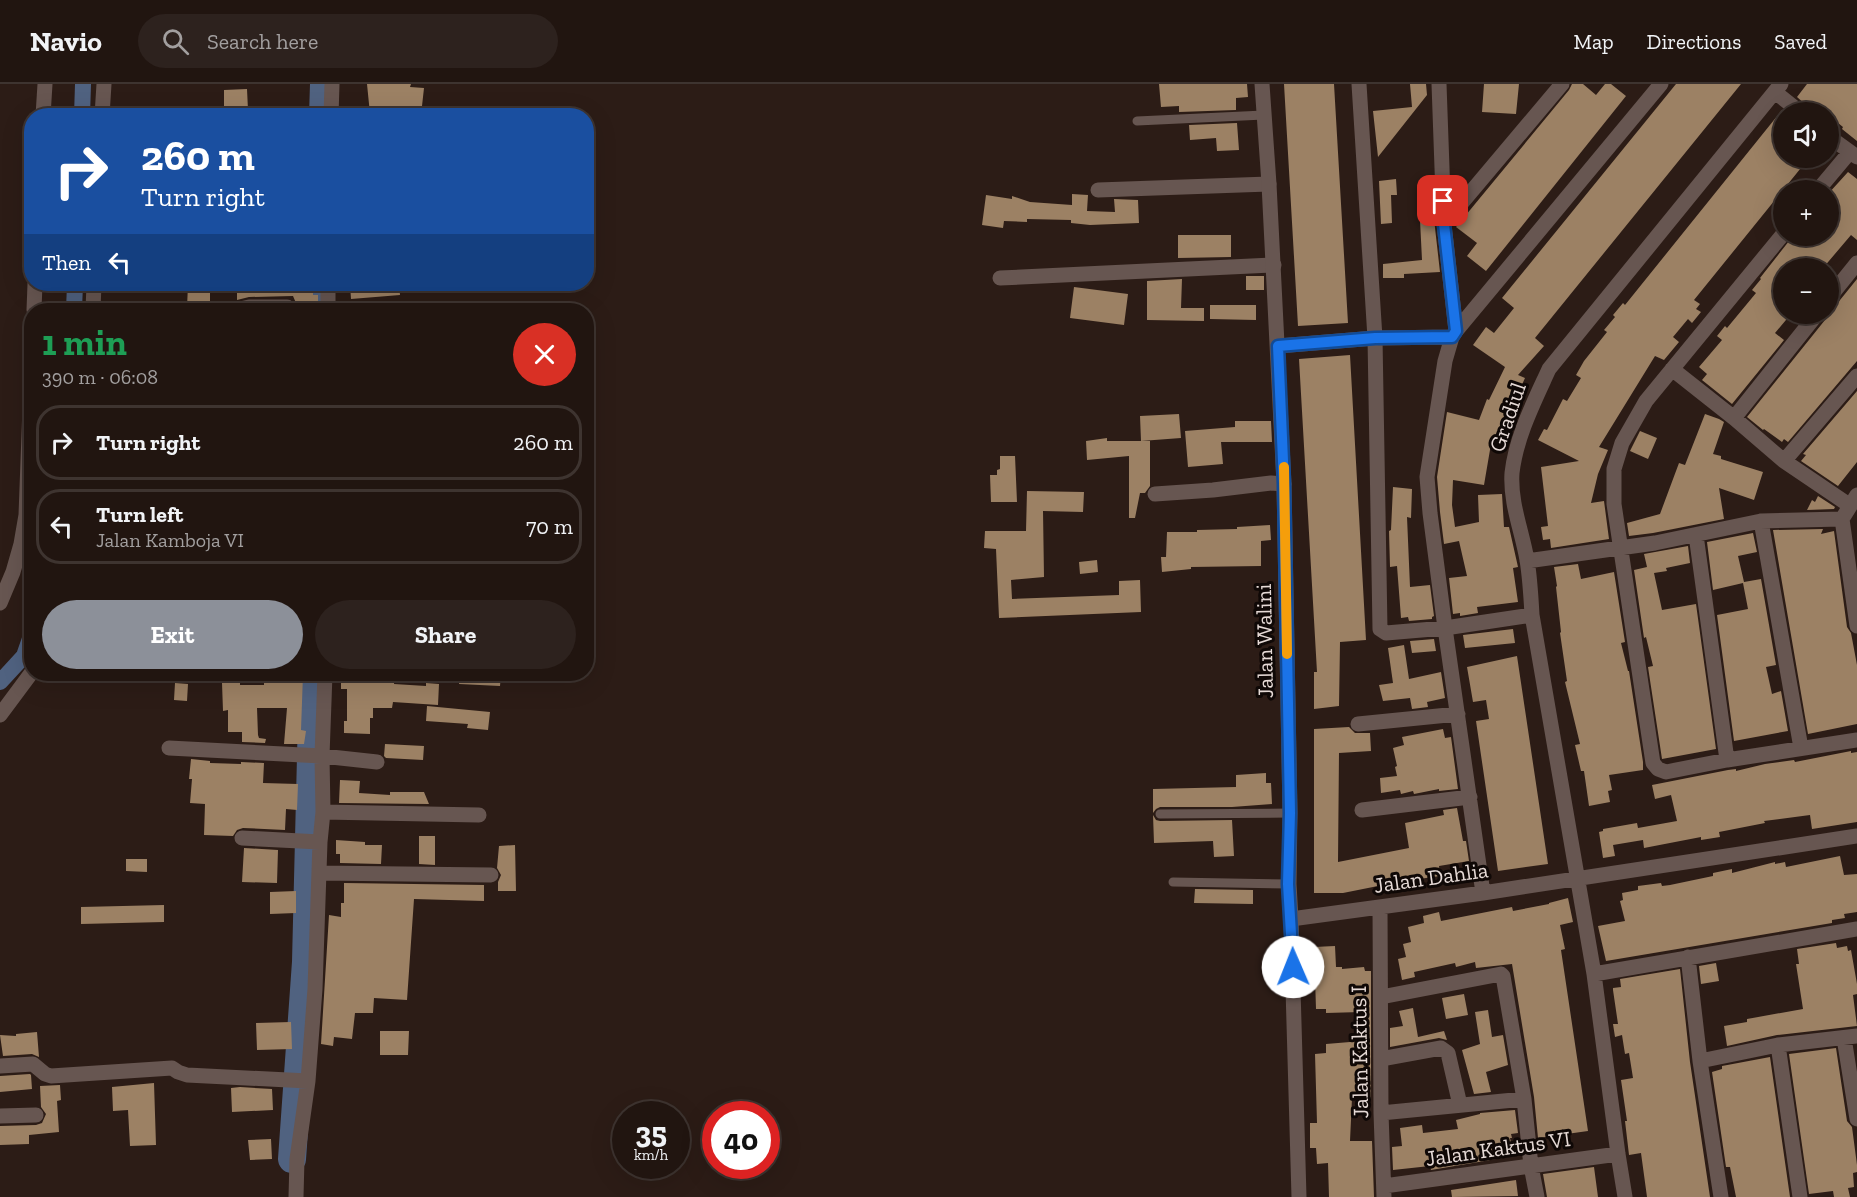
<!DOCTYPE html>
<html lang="en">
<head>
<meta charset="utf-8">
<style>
  body { margin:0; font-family:"Zilla Slab",serif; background:#2d221e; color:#f1f3f6; height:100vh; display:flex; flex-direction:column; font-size:22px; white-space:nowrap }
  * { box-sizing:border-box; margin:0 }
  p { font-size:20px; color:#a29f9f }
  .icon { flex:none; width:33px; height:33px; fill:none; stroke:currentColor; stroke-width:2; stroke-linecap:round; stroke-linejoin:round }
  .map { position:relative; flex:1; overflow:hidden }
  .details { position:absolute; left:24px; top:219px; width:570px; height:378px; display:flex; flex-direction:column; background:#211510; border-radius:24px; box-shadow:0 6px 24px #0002,0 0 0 2px #3e3430 }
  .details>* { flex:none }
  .banner { position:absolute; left:24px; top:24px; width:570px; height:183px; border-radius:24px; box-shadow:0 6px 24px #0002,0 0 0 2px #3e3430; background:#1a4fa0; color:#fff; overflow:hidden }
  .controls { position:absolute; left:1773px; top:18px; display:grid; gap:12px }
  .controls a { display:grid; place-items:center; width:66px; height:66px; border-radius:50%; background:#211510; box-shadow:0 6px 24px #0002,0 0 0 2px #3e3430; font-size:30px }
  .speed { position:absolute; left:612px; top:1017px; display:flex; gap:12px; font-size:30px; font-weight:700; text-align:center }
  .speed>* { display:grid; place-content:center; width:78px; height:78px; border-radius:50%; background:#211510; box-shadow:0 6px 24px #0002,0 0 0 2px #3e3430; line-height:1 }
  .speed small { font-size:15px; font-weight:400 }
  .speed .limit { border:9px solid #d22; background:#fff; color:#111 }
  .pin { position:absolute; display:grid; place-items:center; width:51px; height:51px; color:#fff; margin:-26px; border-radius:12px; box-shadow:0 3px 9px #0006 }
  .me { position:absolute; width:66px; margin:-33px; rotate:359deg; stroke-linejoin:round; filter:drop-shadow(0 0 4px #0008) }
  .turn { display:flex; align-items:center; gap:21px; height:126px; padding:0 18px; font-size:27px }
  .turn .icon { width:78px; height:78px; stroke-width:2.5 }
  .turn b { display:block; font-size:42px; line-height:51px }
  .then { display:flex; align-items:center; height:57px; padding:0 18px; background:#0003; gap:12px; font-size:22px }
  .round { display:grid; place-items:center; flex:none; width:63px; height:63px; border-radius:32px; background:#2d221e }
  .overview { display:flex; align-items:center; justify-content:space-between; height:102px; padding:0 18px }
  h1 { font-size:36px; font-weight:700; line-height:45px; color:#1e9e55 }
  .cta { display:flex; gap:12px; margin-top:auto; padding:12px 18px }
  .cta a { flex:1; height:69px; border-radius:36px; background:#8c9099; color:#fff; font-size:24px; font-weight:700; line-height:69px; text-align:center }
  .cta a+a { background:#2d221e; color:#f1f3f6 }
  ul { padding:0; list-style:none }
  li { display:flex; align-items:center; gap:18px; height:75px; margin:0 12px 9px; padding:0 6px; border:3px solid #3e3430; border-radius:24px }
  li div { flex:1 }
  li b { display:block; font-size:22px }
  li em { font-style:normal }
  header { display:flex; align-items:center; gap:36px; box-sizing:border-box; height:84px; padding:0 30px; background:#211510; border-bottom:2px solid #3e3430 }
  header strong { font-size:28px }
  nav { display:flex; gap:33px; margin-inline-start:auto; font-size:21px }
  .search { width:420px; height:54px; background:#2d221e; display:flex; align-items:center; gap:15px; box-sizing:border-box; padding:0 21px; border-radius:33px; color:#a29f9f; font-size:22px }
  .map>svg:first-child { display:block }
</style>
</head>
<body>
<header>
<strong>Navio</strong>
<div class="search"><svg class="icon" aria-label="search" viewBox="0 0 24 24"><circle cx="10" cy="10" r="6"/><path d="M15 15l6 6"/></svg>Search here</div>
<nav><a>Map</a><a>Directions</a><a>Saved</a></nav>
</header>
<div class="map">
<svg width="1857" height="1113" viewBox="0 0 1857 1113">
  <rect width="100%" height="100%" fill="#2c1c16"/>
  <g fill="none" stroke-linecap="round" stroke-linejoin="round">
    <path stroke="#506280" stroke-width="16" d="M82,32L83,0
      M74,226L75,200
      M0,598L24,572L32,549"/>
    <path stroke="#506280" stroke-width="28" d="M323,32L324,0
      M320,226L321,200
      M292,1075L306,878L313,590"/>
  </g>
  <path fill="#9c8164" d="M367,0H411L410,3L424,4L421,31L370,30Z
    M1159,0H1247L1248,13L1236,14V26L1179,28V22L1161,23Z
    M1284,0H1334L1348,239L1298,242Z
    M1410,0H1426L1427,11L1378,73L1373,27L1412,23Z
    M1484,0H1519L1516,30L1482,28Z
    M1572,0H1583L1596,11L1605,0H1611L1626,12L1486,187L1467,172L1477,159L1456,143L1569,6Z
    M1676,0H1741L1535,254L1544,262L1518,291L1525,294L1511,325L1517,328L1511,341L1506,339L1500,362L1491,360L1484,401L1453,396L1452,421L1455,443L1479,438L1478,411L1502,410L1504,443H1509L1518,483L1513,484L1518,518L1477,523L1478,529L1460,532V529L1453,530L1449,494L1467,492L1459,457L1444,460L1440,428L1437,393L1447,328L1479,336L1487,315L1489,316L1505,283L1473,261L1486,243L1494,249L1514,224L1502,214Z
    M1807,0H1857V57L1842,45L1843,43L1828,31V28H1810L1806,21L1797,13Z
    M247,5L248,26L224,27V6Z
    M1782,26L1785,28H1784V74H1809L1694,216L1700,220L1696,225L1701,228L1692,239L1688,235L1673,253L1679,258L1664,276L1655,272L1599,363L1608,366L1598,390L1591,419L1604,417L1609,455L1551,464L1550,455L1543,456L1541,443L1548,442L1541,383L1579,377L1538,356L1544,345L1547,346L1563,315L1567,317L1581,294L1576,291L1584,277L1607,248L1604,246L1615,233L1613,231L1623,219L1625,221Z
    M1237,39L1239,66L1217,67L1216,54L1190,56L1189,41Z
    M1848,88L1857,95V156L1851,151L1823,184H1784V230H1791L1775,249L1784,256L1732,320L1702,296L1707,290L1699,283L1722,256L1717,252L1725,242L1727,244L1756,209L1752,206L1761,195L1760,194L1793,152H1828V110Z
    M1396,95L1397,111H1391L1392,139L1381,140L1379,97Z
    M1072,110L1088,111L1087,127L1115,128L1114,115L1138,116L1139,139L1090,141L1071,139V136L1027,135V138L1004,137L1003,144L982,141L986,111L1012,115V112L1030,118L1072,121Z
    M1434,135L1440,188L1404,190V194H1383V180L1422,176L1420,136Z
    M1178,151H1231V173L1178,174Z
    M1246,192H1264V206H1246Z
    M1182,195L1181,224H1204V237L1147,236V197Z
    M1857,195V277L1788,358L1784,355L1782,358L1764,345L1763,346L1747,333L1825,236L1827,230H1828V224L1836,221Z
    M188,200H210V225L187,224Z
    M237,200H313V211H318V226H299L293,212L249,213L237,216Z
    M350,200H399L400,211L351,215Z
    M1074,203L1128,210L1124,241L1070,234Z
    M1210,221H1256V236L1210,235Z
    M1350,271L1366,556L1340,558L1339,622L1314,625V588H1317L1299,275Z
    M1857,307V378L1838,402L1801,377L1806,371L1803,370Z
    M1179,330L1181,354L1141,357L1140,332Z
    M1705,330L1719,335L1724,338L1713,370L1721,372V375L1763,388L1754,416L1719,404L1724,435L1653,449L1629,452L1627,439L1660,430L1679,379L1685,381Z
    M1235,337H1271L1272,358H1221L1223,380L1188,383L1185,347L1235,343Z
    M1640,347L1657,354L1648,375L1630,367Z
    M1107,354V357H1150V402L1145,409H1140L1135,434H1129V372L1087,376L1086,357Z
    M1000,372H1015L1017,418H991L990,391H997V386L1000,385Z
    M1393,403L1412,405L1411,434L1407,433L1410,503L1430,501L1434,532L1432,533V535L1409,537L1408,533L1401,534L1397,482L1390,483L1389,447L1391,446Z
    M1027,407L1084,408L1083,428L1043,427L1044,493L1011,496L1012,515L1119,511V497L1140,496L1141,528L999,534L996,465L984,464L985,447H1026Z
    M1818,412L1835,423L1834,425L1807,426L1812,416L1815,418Z
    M1270,441L1271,456L1261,457V482L1191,483V485L1162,488L1161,473H1166L1167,448H1197V446L1237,445V443Z
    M1823,445L1821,450L1834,447L1847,543L1851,549L1857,581V640L1808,650L1773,446Z
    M1753,449L1757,468L1738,472L1744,498L1761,495L1776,581L1766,583L1772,610L1781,607L1788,647L1734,657L1717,531L1748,525L1743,499L1713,506L1707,458Z
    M1688,462L1690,479L1666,484L1667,487L1654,489L1662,526L1696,520L1716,665L1662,675L1648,583L1653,582L1646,553L1644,554L1634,486L1647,483L1644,470Z
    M1097,476L1098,488L1080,490L1079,478Z
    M1578,480L1581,495L1614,488L1625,558L1621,559L1628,587H1629L1643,678V686L1609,691L1612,706L1608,707L1610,718L1589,722L1584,687H1581L1575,661L1580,660L1565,598L1567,597L1560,549L1561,548L1556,503L1557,502L1554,483Z
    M1513,545L1515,559L1465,564L1463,551Z
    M1434,555L1436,567L1412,569L1410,557Z
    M1404,561L1409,595L1441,588L1445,614L1427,618L1428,623L1412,625L1410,614L1383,617L1379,601L1393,599L1388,564Z
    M1517,572L1548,780L1498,787L1476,637L1489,635L1486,616L1473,618L1467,583Z
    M225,590H240V601H264V590H303L301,646L306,647L304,660H284L287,624H257L258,651L259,654L266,655L265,659L242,658V648H228V626L223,627L222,599L223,595H225Z
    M341,590H395L394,600L426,602V599L439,600L438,621L393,618L392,624H373V634H370V650L344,649V637H347V605H341Z
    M460,590H501L500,602L459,600Z
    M175,599L188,600L187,617L174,616Z
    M427,622L490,628L488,646L467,644L468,640L426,637Z
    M1349,643L1355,649H1370L1371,667L1339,669L1338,778L1409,764L1405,739L1444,731L1443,726L1457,724L1463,757H1466L1469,777L1439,782L1440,792L1398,798L1343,809H1314V645Z
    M1443,645L1445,654L1451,653L1458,705L1439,707V705L1414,710L1413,707L1401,710L1400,706L1381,709L1380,694L1397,692L1395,683L1397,682L1393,664L1404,661L1402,653Z
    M385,660L424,662L423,676L386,674L384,672Z
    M1851,667V669L1857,668V738L1812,745L1810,731L1764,737L1765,739L1719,748L1720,753L1701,756V753L1644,764L1643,756L1613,761L1615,772L1603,774L1599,748L1603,747V745L1637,739L1638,744L1677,737L1671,711L1655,715L1652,701L1728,686L1736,685V687L1765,680L1794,676L1795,678Z
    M191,675L210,677V679L241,680V678L264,679L263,699L298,700L297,726L286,725L285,746L243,744L237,746L233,752L204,751L205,720L190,719L192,695H189Z
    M1266,689V699H1271L1272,720L1232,723H1160L1156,725L1153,729V705L1236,703V691Z
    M340,696L360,697L359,709L390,711V708H424L429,720L339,719Z
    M1153,731L1156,736L1160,737L1232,736L1234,772L1214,773L1213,757L1154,759Z
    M419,752H435V781L419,780Z
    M336,756L365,758V761H382L381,780L340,779V770H336Z
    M515,761L516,807H498V798L501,791L497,784L499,762Z
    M244,764L278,766L277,799L242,798Z
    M1840,772L1844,791L1857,790V828L1844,830L1845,834L1832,836V839L1606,877L1598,842L1625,837L1620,817L1623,816L1622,809L1638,806V802L1661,799L1662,802L1670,801L1713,792V789L1732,785V789L1775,778V780L1785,778L1786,783Z
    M126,775H147V788L126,787Z
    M344,799L484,801V817L414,815L407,916L374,914L373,929H355L352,955L334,953L333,962L321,960L329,831L341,833V819H344Z
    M1195,805L1253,806V820L1194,819Z
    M296,807V829L270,830V808Z
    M1568,814L1573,838L1560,841L1565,865L1561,866L1588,1047L1538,1054L1534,1013L1512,880L1476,884L1475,878L1456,883L1455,879L1414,888L1415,893L1402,896L1398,875L1406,873L1403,860L1411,858L1408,843L1424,839L1423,832L1439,828L1441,837L1512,823L1513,827L1549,820V819Z
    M164,821V838L81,840V823Z
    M1836,859L1837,864L1847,862L1848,867L1851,866L1857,900V910L1853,911L1857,942L1777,951L1727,962L1724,942L1747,938V935L1803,925L1796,880H1799L1797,865Z
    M1335,862L1336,883H1342V885L1364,883L1365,887H1371V1015L1352,1014L1350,1057H1372L1374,1113H1329L1328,1079L1317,1080L1316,1064H1310V1039H1317L1315,970L1326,969V960L1362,957L1361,928L1326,929V925H1316L1314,863Z
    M1716,879L1719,897L1701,900L1699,882Z
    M1680,885L1690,978L1710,1113H1647L1641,1069L1629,1071L1625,1037H1627L1621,996L1633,994L1629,969L1625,970L1622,951L1615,953L1613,940H1618L1613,906V904L1621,903L1620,895Z
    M1464,910L1468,931L1446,935L1442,914Z
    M1413,924L1418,953L1444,947L1447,956L1439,954L1390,963V944L1403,942L1399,927Z
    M1488,926L1492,953L1503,951L1508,981L1486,988L1491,1008L1474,1010L1462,966L1480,960L1475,928Z
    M291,938L292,965L257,966L256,939Z
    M380,947H409L408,971H380Z
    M37,948L39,973L32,970L3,972L0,951L16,952V950Z
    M1836,964L1847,1037L1852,1043L1857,1081V1088L1853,1089L1854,1103L1848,1104L1850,1113H1834L1833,1107L1809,1110L1789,970Z
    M1770,973L1790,1113H1736L1730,1083H1726L1712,988L1722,985V982Z
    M30,990L31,991L32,1005L0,1008V992Z
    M154,999L156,1061L130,1062L128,1026L113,1027L112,1003Z
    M60,1001L61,1016L57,1017L59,1048L29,1051V1060L0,1061V1042L36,1041L42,1039L46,1030L41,1023L40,1002Z
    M240,1003L272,1005L273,1026L232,1028L231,1004Z
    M1515,1026L1518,1049L1511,1050L1512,1054H1510L1514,1072L1431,1086L1430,1082L1393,1086L1392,1063L1402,1062L1400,1044L1422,1041L1423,1049L1458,1045L1456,1036L1480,1030V1029Z
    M271,1055L272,1075L250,1076L248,1056Z
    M1594,1083L1598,1113H1547L1543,1090Z
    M1516,1096L1518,1112L1452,1113L1451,1106Z"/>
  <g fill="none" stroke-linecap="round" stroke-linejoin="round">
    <path stroke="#675651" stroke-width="9" d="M1137,37L1264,31
      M1160,730L1290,729
      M1173,798L1289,800"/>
    <path stroke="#675651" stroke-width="15" d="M1359,0L1375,254L1380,545L1386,549L1445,544L1532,531
      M1439,0L1444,140L1456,247
      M1775,8L1800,28
      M43,32L45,0
      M102,32L104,0
      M331,32L332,0
      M1828,52L1857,73
      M1098,106L1269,100
      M1818,106L1849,69
      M1444,140L1562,0
      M1784,149L1646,317L1622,359L1614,385V420L1653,679L1658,685L1666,688L1727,676L1857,656
      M1000,194L1274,181
      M1828,215L1857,179
      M34,226L35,200
      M93,226L94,200
      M236,226L249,223H287L289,226
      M328,226V200
      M1278,262L1375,254L1452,253
      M1672,285L1734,334L1784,377L1849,421
      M1734,334L1817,230
      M1784,377L1857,292
      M1155,410L1213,406L1271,399L1284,400
      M1857,411L1842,435L1857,542
      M1761,437L1801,664
      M1696,451L1727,676
      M1527,477L1655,459L1761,437L1842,435
      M0,519L13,488L21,460L26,431L32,269
      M0,631L32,588
      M1358,640L1458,630
      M169,664L322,672L377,678
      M1362,726L1470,713
      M323,728L479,731
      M242,754L320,758
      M319,789L491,791
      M1483,809L1445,544L1430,429L1427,393L1445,277L1452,253L1456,247L1661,0
      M1380,823L1381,1029L1384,1113
      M1291,835L1483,809L1857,752
      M1688,873L1700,977L1721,1113
      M1594,890L1857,845
      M1381,913L1501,890L1503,892L1524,1015L1531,1082L1537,1113
      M1844,954L1857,1035
      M1778,961L1800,1113
      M1381,975L1441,964L1448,969L1460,1021
      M1700,977L1778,961L1857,952
      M0,982L33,980L45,990L51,992L172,984L178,988L187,991L308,997
      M1381,1029L1524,1015
      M0,1032L36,1031
      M1384,1102L1618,1070
      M296,1113L297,1075L308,997L315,905L320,758L323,728L322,672L325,590
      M1625,1113L1618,1070L1594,890L1532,531C1531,513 1530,494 1527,476C1522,447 1510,419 1512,389C1516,353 1534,318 1549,285L1781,0"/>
    <path stroke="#675651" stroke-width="15" d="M1262,0L1269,100L1284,400L1290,729L1289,800L1291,835L1299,1113"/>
  </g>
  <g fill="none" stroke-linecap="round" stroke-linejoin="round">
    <defs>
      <path id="route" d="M1293,883L1288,800L1290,729L1284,400L1278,262L1375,254L1452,253L1456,247L1444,140L1443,117"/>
    </defs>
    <use href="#route" stroke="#114b97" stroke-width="15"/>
    <use href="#route" stroke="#1a73e8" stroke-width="10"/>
    <path stroke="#f59e0b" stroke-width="10" d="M1284,383L1287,570"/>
  </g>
  <g text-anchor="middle" stroke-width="6" stroke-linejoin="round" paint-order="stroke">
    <g font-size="22" fill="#e6dad6" stroke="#0f0806">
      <text transform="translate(1507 333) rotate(-71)" y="8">Gradiul</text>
      <text transform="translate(1264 557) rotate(-91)" y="8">Jalan Walini</text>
      <text transform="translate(1431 793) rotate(-8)" y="8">Jalan Dahlia</text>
      <text transform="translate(1359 968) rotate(-91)" y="8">Jalan Kaktus I</text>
      <text transform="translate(1498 1064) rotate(-8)" y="8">Jalan Kaktus VI</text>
    </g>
  </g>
</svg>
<div class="controls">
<a><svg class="icon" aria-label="sound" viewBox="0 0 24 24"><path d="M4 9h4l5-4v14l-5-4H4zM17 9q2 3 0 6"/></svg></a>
<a>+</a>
<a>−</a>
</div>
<div class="speed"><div>35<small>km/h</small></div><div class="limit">40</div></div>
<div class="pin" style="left:1443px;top:117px;background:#d93025"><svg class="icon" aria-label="arrive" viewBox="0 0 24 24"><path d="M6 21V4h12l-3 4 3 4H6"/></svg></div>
<svg class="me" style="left:1293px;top:883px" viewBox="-20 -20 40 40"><circle r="19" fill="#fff"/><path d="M0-13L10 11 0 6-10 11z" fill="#1a73e8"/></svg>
<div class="banner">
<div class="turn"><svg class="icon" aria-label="right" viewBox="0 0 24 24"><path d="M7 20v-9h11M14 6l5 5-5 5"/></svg><div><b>260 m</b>Turn right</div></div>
<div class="then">Then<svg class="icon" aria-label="left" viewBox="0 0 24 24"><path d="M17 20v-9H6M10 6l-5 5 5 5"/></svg></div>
</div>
<section class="details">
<div class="overview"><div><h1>1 min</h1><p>390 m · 06:08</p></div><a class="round" style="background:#d93025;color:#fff"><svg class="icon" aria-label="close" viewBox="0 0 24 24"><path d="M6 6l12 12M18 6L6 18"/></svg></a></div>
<ul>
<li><svg class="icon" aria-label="right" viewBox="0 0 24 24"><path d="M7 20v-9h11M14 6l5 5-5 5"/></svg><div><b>Turn right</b></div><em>260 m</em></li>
<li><svg class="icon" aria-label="left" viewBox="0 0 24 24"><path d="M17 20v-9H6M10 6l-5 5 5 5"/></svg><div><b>Turn left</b><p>Jalan Kamboja VI</p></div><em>70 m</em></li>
</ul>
<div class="cta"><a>Exit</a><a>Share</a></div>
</section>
</div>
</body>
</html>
